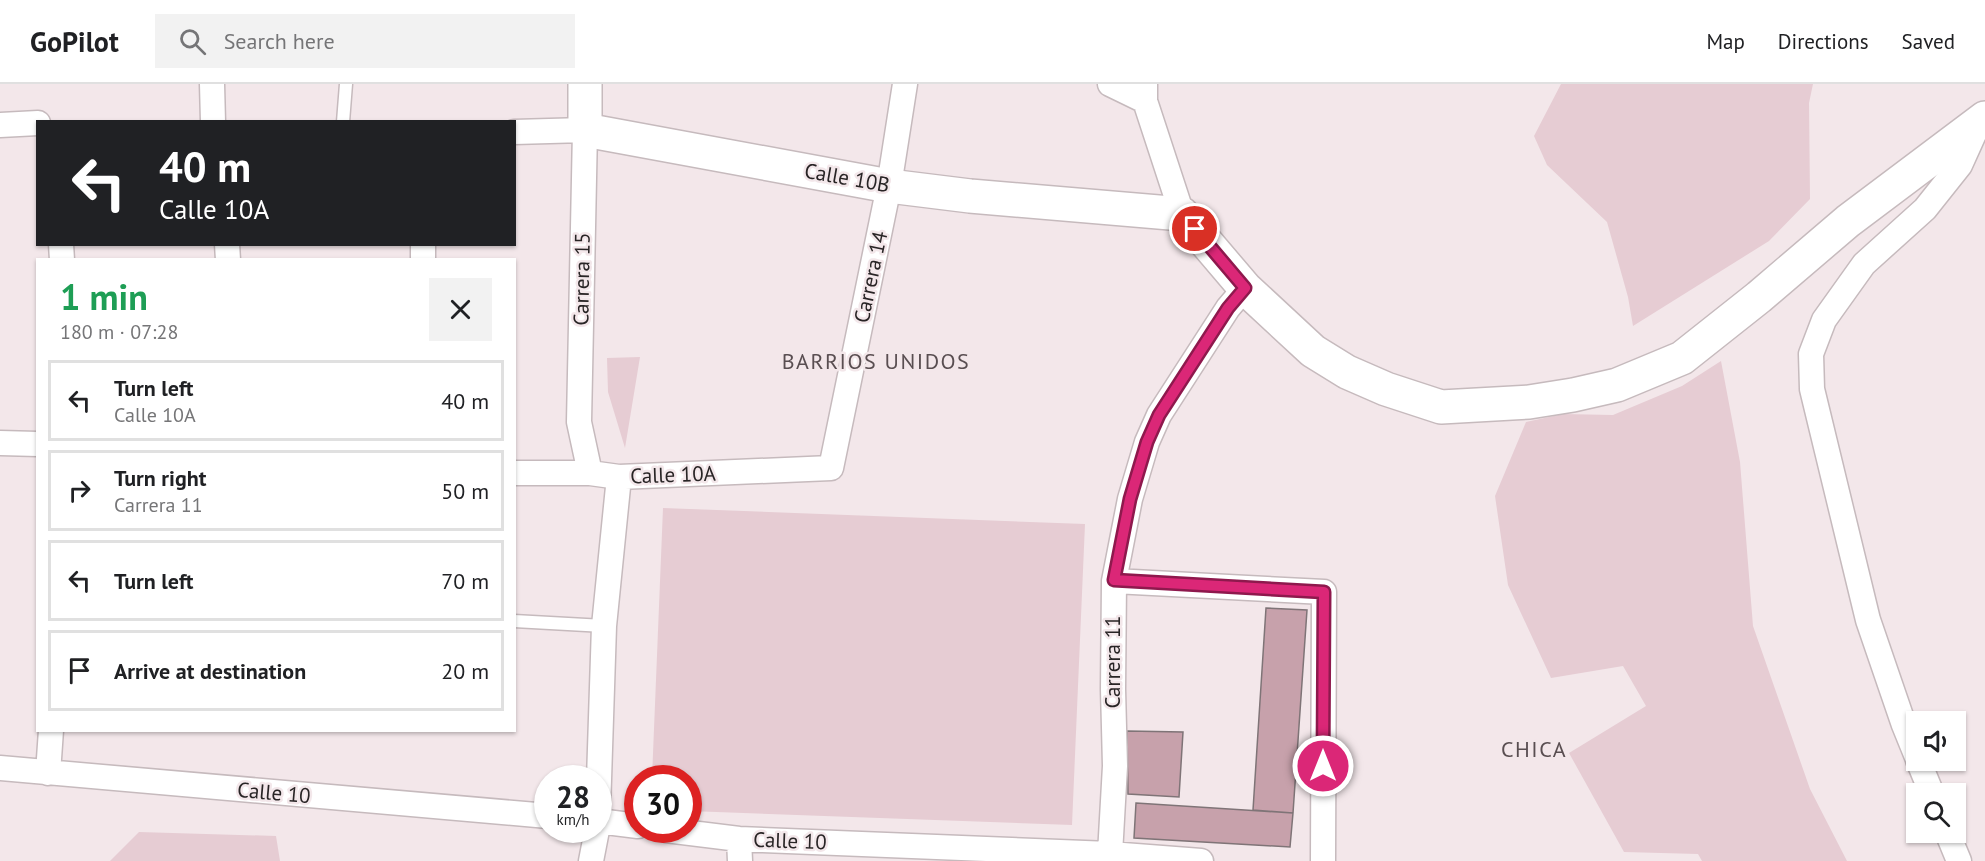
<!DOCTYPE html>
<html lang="en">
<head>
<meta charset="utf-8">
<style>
  body { margin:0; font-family:"PT Sans",sans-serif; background:#f2f2f2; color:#202124; height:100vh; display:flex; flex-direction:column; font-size:22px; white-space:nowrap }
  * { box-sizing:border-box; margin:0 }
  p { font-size:20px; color:#757577 }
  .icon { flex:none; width:33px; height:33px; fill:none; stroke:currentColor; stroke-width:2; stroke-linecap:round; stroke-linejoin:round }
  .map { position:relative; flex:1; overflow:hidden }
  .drawer { position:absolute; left:36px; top:174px; width:480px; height:474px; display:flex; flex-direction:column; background:#fff; border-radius:0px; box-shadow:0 2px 4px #0004 }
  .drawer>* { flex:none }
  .top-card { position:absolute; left:36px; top:36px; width:480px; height:126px; border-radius:0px; box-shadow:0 2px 4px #0004; background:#202124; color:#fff; overflow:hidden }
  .controls { position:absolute; left:1906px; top:627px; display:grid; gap:12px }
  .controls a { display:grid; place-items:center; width:60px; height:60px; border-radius:0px; background:#fff; box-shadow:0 2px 4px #0004; font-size:30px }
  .speed { position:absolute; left:534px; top:681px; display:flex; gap:12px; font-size:30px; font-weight:700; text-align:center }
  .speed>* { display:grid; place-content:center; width:78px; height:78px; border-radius:50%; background:#fff; box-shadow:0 2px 4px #0004; line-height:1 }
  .speed small { font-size:15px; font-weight:400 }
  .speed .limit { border:9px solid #d22; background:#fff; color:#111 }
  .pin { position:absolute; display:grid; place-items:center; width:51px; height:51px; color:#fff; margin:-26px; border:3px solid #fff; border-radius:50%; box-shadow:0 2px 6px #0007 }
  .me { position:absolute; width:66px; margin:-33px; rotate:0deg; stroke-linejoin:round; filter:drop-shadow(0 0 4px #0008) }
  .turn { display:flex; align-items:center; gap:21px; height:126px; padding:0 24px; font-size:27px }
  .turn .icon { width:78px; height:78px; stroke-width:2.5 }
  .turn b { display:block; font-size:42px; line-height:51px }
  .round { display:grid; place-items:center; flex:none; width:63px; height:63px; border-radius:0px; background:#f2f2f2 }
  .overview { display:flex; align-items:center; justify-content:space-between; height:102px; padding:0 24px }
  h1 { font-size:36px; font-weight:800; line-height:45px; color:#1e9e55 }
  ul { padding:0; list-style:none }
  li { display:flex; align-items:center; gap:18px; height:81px; margin:0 12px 9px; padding:0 12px; border:3px solid #e0e0e0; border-radius:0px }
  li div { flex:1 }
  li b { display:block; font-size:22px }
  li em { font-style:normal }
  header { display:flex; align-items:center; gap:36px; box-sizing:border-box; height:84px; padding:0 30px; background:#fff; border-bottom:2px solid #e0e0e0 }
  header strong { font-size:28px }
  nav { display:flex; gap:33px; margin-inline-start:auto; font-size:21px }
  .search { width:420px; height:54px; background:#f2f2f2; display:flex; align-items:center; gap:15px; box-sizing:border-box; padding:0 21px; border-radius:0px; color:#757577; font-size:22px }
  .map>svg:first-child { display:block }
</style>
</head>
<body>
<header>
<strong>GoPilot</strong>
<div class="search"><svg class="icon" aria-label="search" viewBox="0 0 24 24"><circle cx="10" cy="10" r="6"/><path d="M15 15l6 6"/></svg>Search here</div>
<nav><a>Map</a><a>Directions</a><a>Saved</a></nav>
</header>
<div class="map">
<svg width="1985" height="777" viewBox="0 0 1985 777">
  <rect width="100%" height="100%" fill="#f3e7ea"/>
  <path fill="#e6ccd3" d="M1561,0H1813L1809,19L1810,115L1769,157L1633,242L1628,213L1607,138L1547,81L1534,52Z
    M640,273L625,364L608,308L607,274Z
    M1721,277L1740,378L1753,542L1810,705L1847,777H1702L1698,770L1624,768L1569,669L1646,622L1623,582L1551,594L1508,501L1495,412L1526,338L1563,330L1613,331L1682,302Z
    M663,424L1085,440L1072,741L689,727L688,694H652Z
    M139,748L276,752L280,777H110Z"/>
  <path fill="#c7a1ab" stroke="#7f7477" stroke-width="1.5" d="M1266,524L1307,526L1293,729L1253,726Z
    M1127,647L1183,648L1179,713L1128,710Z
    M1136,719L1293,729L1290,763L1134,754Z"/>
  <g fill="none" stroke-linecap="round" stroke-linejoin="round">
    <defs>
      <path id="service" d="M343,38L346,0
        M514,537L604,542"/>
      <path id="minor" d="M212,0L213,38
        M1110,0L1145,17
        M1145,0V17L1182,130
        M0,41L38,39
        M514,48L585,46L579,338L590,389
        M61,160L62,176
        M227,160L228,176
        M423,160V176
        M0,359L38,360
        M514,389H590L619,393L831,384L889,102L905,0
        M1114,497L1324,508L1323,777
        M1917,673L1904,641L1868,536L1812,305L1811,270L1824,236L1864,180L1925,125L1960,81L1979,39
        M1918,676L1932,710
        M0,684L548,732
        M48,689L51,646
        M598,726L604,542L619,393
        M598,737L638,742
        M666,746L739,755L1110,770L1201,777
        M1947,748L1959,777
        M739,755L740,777
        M1110,770L1115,682L1113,605L1114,497L1130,415L1147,358L1159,331L1228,224L1245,204
        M591,777L597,746"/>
      <path id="secondary" d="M585,0V46L889,102L970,112L1182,130L1245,204L1313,267L1347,288L1386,305L1441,323L1529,318L1573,311L1617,301L1682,274L1759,213L1848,137L1985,34"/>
    </defs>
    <use href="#service" stroke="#c6babd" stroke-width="15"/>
    <use href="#minor" stroke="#c6babd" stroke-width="27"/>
    <use href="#secondary" stroke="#c6babd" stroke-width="36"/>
    <use href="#service" stroke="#fff" stroke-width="12"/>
    <use href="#minor" stroke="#fff" stroke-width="24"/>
    <use href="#secondary" stroke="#fff" stroke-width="33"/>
  </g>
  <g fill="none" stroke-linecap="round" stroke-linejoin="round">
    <defs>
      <path id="route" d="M1195,145L1245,204L1228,224L1159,331L1147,358L1130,415L1114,496L1324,508L1323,682"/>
    </defs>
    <use href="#route" stroke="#8e194d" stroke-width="15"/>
    <use href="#route" stroke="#db2777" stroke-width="10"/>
  </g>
  <g text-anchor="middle" stroke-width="5" stroke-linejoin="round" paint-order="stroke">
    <g font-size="21" fill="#282425" stroke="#f3e7ea">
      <text transform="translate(847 94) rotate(10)" y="7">Calle 10B</text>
      <text transform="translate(871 193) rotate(-78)" y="7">Carrera 14</text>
      <text transform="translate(582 195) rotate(-89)" y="7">Carrera 15</text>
      <text transform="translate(673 391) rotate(-2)" y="7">Calle 10A</text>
      <text transform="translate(1113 578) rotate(-90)" y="7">Carrera 11</text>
      <text transform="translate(274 709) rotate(5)" y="7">Calle 10</text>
      <text transform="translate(790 757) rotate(2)" y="7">Calle 10</text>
    </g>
    <g font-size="22" letter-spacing="1.5" fill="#594e51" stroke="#f3e7ea">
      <text x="876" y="285">BARRIOS UNIDOS</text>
      <text x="1534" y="673">CHICA</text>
    </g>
  </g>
</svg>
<div class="controls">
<a><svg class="icon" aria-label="sound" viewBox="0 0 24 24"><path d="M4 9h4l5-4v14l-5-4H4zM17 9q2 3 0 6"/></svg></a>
<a><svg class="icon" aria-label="search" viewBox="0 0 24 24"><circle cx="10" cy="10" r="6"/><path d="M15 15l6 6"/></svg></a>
</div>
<div class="speed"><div>28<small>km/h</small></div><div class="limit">30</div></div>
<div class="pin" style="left:1195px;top:145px;background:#d93025"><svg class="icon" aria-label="arrive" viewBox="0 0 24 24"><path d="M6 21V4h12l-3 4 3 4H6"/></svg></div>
<svg class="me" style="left:1323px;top:682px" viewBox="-20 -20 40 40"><circle r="17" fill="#db2777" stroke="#fff" stroke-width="3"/><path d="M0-11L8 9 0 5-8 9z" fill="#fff"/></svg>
<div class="top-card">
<div class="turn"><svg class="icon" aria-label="left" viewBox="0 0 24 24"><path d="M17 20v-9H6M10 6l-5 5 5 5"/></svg><div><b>40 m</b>Calle 10A</div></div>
</div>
<section class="drawer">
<div class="overview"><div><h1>1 min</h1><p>180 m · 07:28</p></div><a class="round"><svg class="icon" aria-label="close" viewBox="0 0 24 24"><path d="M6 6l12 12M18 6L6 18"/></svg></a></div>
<ul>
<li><svg class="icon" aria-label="left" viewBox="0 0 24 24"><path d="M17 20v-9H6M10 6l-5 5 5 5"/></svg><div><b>Turn left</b><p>Calle 10A</p></div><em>40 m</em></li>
<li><svg class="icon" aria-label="right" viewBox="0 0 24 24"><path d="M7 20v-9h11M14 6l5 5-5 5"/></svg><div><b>Turn right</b><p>Carrera 11</p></div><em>50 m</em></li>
<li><svg class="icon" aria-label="left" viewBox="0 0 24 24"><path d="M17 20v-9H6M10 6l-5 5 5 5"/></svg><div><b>Turn left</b></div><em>70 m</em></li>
<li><svg class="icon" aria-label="arrive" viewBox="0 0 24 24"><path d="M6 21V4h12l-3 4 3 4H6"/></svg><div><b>Arrive at destination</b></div><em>20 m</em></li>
</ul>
</section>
</div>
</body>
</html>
